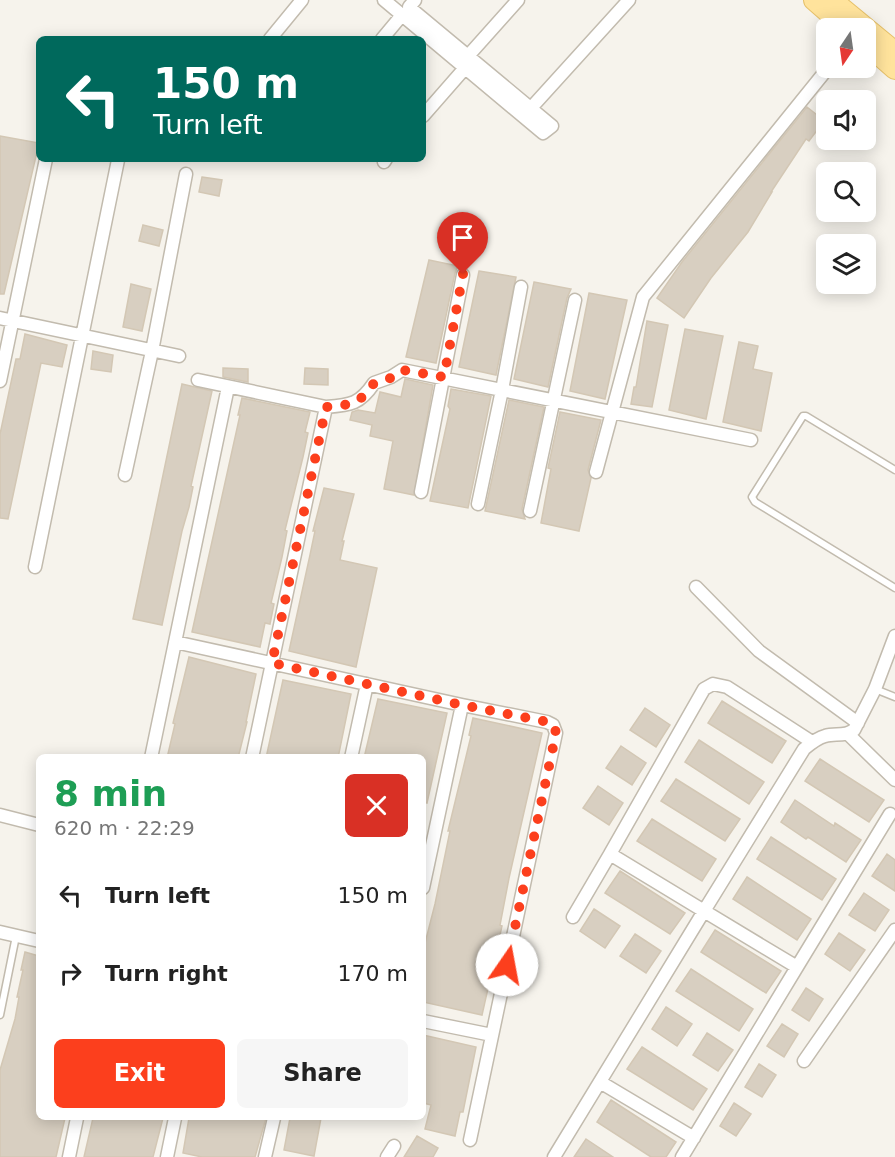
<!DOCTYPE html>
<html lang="en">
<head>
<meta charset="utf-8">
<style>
  body { margin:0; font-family:"DejaVu Sans",sans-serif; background:#f6f6f6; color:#222; height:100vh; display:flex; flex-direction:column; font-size:22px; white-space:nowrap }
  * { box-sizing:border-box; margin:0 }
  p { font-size:20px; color:#767676 }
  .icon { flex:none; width:33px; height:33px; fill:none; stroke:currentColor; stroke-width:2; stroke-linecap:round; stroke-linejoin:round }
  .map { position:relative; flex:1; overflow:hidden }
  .drawer { position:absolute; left:36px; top:754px; width:390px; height:366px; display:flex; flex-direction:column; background:#fff; border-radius:9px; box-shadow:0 3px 15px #0003 }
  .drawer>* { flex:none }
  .hud { position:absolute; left:36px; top:36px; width:390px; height:126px; border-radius:9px; box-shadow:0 3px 15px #0003; background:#00695c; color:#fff; overflow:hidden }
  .needle { width:39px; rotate:193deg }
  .buttons { position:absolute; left:816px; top:18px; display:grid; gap:12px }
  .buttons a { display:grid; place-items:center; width:60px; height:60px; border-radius:9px; background:#fff; box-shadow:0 3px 15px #0003; font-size:30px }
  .pin { position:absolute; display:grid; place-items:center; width:51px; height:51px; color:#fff; margin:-62px -26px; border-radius:50% 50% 50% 0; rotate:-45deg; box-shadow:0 0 6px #0007 }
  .pin .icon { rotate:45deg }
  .me { position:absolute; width:66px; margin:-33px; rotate:12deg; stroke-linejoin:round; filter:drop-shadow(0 0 4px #0008) }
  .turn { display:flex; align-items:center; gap:21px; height:126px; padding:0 18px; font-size:27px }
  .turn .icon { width:78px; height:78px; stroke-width:2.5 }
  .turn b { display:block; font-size:42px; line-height:51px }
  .round { display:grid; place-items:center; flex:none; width:63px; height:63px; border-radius:9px; background:#f6f6f6 }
  .overview { display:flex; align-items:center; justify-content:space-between; height:102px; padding:0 18px }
  h1 { font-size:36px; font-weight:600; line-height:45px; color:#1e9e55 }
  .primary-button { display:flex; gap:12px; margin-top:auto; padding:12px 18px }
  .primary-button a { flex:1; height:69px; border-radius:9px; background:#fc3f1d; color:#fff; font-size:24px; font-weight:600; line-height:69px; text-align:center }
  .primary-button a+a { background:#f6f6f6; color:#222 }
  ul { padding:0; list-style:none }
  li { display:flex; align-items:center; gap:18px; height:78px; padding:0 18px }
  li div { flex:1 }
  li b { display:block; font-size:22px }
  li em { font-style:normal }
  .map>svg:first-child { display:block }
</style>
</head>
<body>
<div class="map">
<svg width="895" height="1157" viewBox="0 0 895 1157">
  <rect width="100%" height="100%" fill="#f6f3ec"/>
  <path fill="#d8cfc1" stroke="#d3c7b4" stroke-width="1.5" d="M807,107L826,122V125L822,131L818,129L809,141L806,139L771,192H772L748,232L711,278L684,318L657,298L682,262Z
    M0,136L39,143L4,294H0Z
    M202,177L222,180L219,196L199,192Z
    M143,225L163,230L159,246L139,241Z
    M429,260L458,266L455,273L436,363L406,357Z
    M479,271L516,277L496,375L459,367Z
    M534,282L571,289L567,298L548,387L514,379Z
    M131,284L151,289L142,331L123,327Z
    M589,293L627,300L605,399L570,391Z
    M647,321L668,325L652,407L631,404L634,387H636Z
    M685,329L723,336L706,419L669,410Z
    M25,334L67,345L62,367L41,363L8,519L0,518V434L16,359H20Z
    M739,342L758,346L753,369L772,373L761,431L723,422Z
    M93,351L113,355L111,372L91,369Z
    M223,368L248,369V382L223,377Z
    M305,368L328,369V385L304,384Z
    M405,379L433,385L414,495L384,489L393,441L370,436L372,425L350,420L352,412L358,410L375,413L380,392L401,397Z
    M182,384L212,391L191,486L193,487L189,507L182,531L162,625L133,619Z
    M451,389L491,396L468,508L430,501L450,409L448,406Z
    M242,398L310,412L305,432L308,433L303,457L285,530L287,531L282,557L271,603L274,604L270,624L265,623L260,647L192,632L240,415H238Z
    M509,400L544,407L522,509L525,519L485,511Z
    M560,412L601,420L588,470L591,478L579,531L541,523L551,469L548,468Z
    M324,488L354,494L342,541H344L340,560L377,568L356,667L289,651L310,555L315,531H313Z
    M189,657L256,674L246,722H247L238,758H167L175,724L173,723Z
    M283,680L351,694L338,758H266Z
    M378,699L447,713L427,803L423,802V758H364Z
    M722,701L786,741L772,763L708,723Z
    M645,708L670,725L656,747L630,730Z
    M473,718L542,733L509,878L500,925L502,926L482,1015L423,1002V960L425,951H423L435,904L450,831H448L471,736L469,735Z
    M699,740L764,782L749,804L685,762Z
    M621,746L646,763L632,785L606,768Z
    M820,759L884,800L869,822L805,781Z
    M676,779L740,819L725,841L661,801Z
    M598,786L623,803L609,825L583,808Z
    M795,800L834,826L835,823L861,840L846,862L808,837L806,839L781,822Z
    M652,819L716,859L702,881L637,841Z
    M771,837L836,879L822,900L757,859Z
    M887,854L895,860V891L872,876Z
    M620,871L685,913L670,934L605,893Z
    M747,877L811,919L797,940L733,899Z
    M864,893L889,910L875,931L849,915Z
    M594,909L620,926L605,948L580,931Z
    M715,930L781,971L766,993L701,952Z
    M839,933L865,950L850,971L825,954Z
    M635,934L661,951L646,973L620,956Z
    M25,952L39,956V1118H65L56,1157H0V1070L15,1019L19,997H17L23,970H21Z
    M691,969L753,1009L739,1031L676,991Z
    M806,988L823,999L809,1021L792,1010Z
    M666,1007L692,1024L677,1046L652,1029Z
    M782,1024L798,1034L784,1057L767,1046Z
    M707,1033L733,1050L718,1071L693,1055Z
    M423,1035L476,1047L463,1112H460L455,1136L425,1129L431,1105L423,1103Z
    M642,1047L707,1089L693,1110L627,1069Z
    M759,1064L776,1075L762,1097L745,1087Z
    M611,1100L676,1142L666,1157H651L597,1122Z
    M734,1103L751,1114L736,1136L720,1126Z
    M93,1118H163L153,1157H84Z
    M189,1118H266L255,1157H202L183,1153Z
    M290,1118H321L314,1156L284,1150Z
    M417,1136L438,1148L433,1157H404Z
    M586,1139L613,1157H574Z"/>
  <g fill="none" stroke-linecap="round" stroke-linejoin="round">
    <defs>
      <path id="lane" d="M895,470L806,416H803L752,497L755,502L895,588
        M875,689L895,697
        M0,1015L16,936"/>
      <path id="street" d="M384,0L543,133L552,126L409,7L415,0
        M270,39L302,0
        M382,39L402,15
        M468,56L518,0
        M531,108L629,0
        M423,116L465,68
        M384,162L386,159
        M0,318L179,356
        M198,380L326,407C351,405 360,404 374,383L391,377L402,370L751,440
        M0,381L46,159
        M596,472L643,297L828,68
        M125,475L152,351L186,174
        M421,492L463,275
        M478,504L502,390L521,287
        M530,511L575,300
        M35,567L118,160
        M696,587L759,651L858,723
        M175,642L462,705L547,722L553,725L556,733L470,1140
        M848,734L895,780
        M151,758L228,387
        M252,758L326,407
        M351,758L367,684
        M0,815L39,825
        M423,888L462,705
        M573,917L610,854
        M0,932L39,941
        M797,967L890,814
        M423,1021L492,1035
        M804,1061L895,930
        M600,1082L694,1138
        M69,1157L77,1118
        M167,1157L175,1118
        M265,1157L274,1118
        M387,1157L394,1146
        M554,1157L704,911L610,854L704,689L713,684L727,687L812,742
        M682,1157L797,967L704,911L804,749C810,744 817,738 825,736C835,733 845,737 854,730L875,689L895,636"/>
      <path id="primary" d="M814,0L838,21
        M832,0L895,52
        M870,47L895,69"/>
    </defs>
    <use href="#lane" stroke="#c2bbae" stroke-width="9"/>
    <use href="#street" stroke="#c2bbae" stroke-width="15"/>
    <use href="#primary" stroke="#e6c16a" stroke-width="22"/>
    <use href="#lane" stroke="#fff" stroke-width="6"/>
    <use href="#street" stroke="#fff" stroke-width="12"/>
    <use href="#primary" stroke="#ffe39c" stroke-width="20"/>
  </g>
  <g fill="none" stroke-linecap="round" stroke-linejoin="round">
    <path stroke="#fc3f1d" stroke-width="10" stroke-dasharray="0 18" d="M463,274L444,377L402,370L391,378L374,383C360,404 351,405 326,407L272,663L462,705L548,722L554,725L556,733L507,965"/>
  </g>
</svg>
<div class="buttons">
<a><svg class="needle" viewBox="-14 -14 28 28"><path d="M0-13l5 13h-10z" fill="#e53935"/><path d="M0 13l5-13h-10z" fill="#767676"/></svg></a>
<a><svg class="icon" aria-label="sound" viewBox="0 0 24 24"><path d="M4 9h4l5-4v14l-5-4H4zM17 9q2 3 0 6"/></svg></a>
<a><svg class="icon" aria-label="search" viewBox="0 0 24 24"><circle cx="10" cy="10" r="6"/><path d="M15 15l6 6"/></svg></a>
<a><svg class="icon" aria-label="layers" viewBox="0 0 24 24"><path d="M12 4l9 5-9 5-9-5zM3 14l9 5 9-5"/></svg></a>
</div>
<div class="pin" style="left:463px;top:274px;background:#d93025"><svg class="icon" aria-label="arrive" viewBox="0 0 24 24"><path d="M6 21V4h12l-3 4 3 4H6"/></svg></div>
<svg class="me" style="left:507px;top:965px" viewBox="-20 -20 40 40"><circle r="19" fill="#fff"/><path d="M0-13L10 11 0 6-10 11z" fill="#fc3f1d"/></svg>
<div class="hud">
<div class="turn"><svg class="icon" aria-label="left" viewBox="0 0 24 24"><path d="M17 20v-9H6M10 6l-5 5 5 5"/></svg><div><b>150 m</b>Turn left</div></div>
</div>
<section class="drawer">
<div class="overview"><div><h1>8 min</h1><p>620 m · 22:29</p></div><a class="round" style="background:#d93025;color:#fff"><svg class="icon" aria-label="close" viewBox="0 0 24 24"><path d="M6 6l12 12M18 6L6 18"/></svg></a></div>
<ul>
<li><svg class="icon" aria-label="left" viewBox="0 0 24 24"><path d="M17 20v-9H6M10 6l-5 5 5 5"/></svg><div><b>Turn left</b></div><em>150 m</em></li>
<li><svg class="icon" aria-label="right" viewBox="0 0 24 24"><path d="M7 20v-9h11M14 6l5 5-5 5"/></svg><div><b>Turn right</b></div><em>170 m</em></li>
</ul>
<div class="primary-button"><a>Exit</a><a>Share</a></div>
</section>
</div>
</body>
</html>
